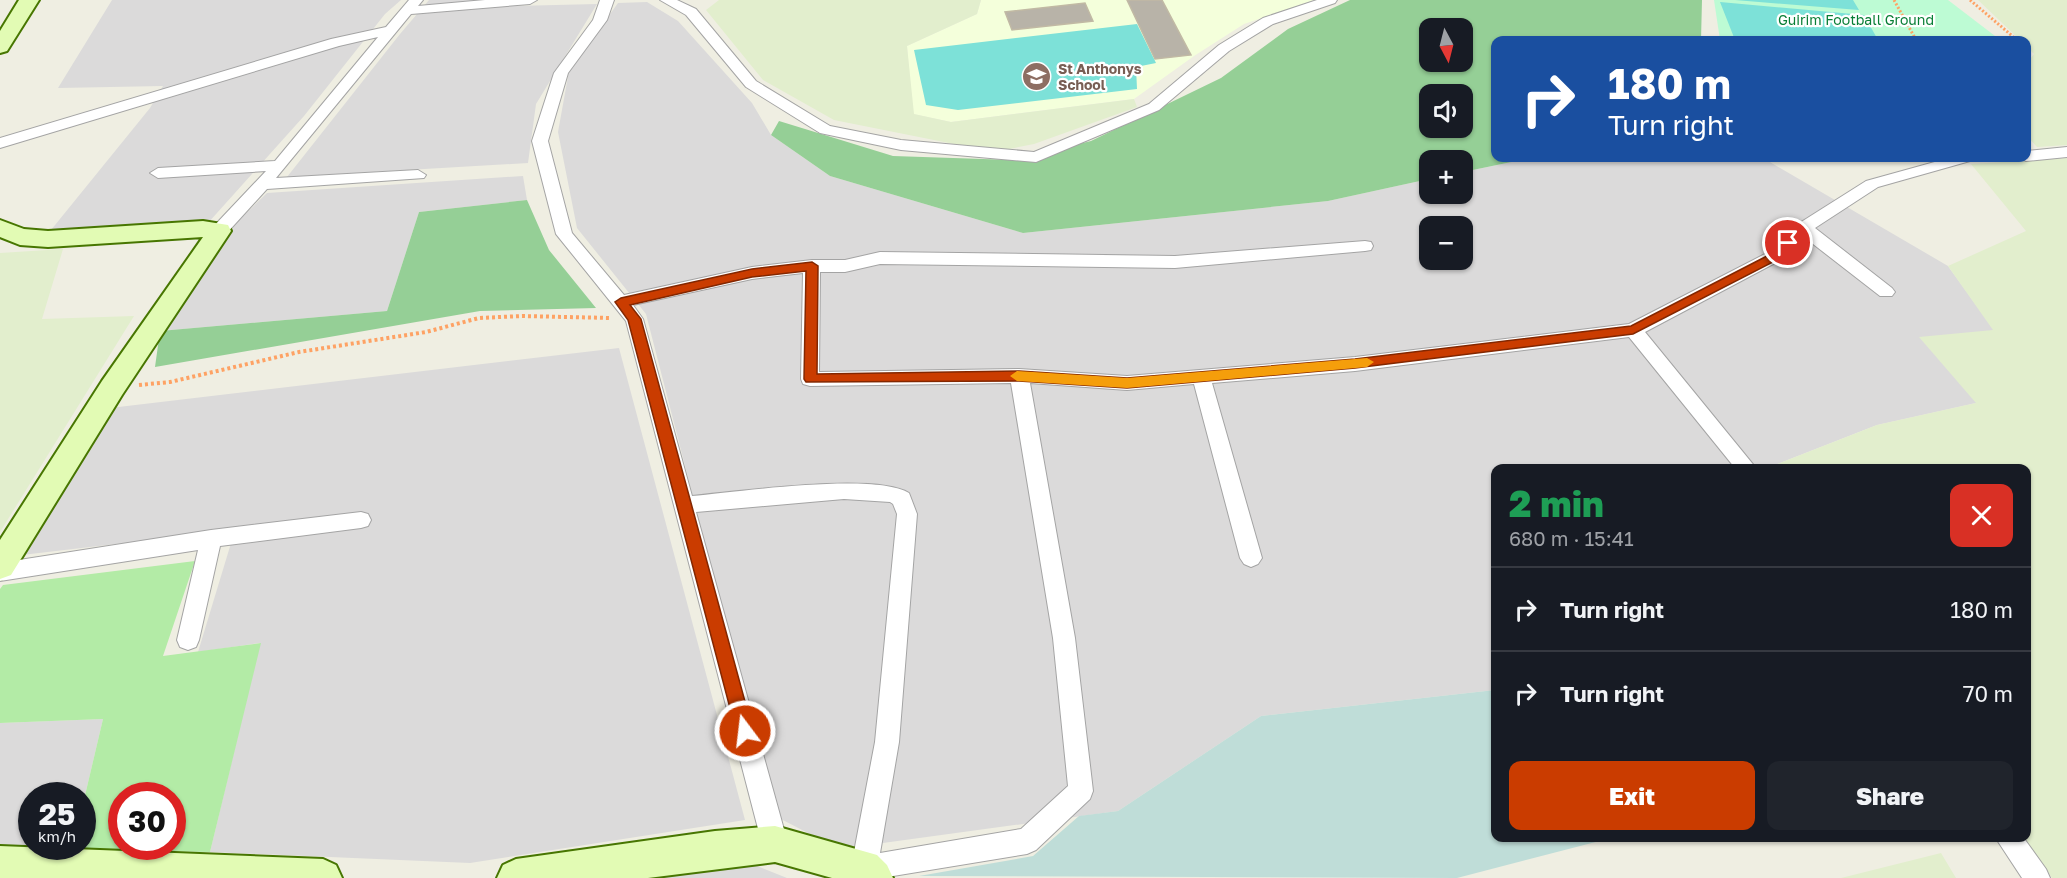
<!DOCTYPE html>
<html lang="en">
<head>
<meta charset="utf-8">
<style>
  body { margin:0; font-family:"Golos Text",sans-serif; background:#20242c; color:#f1f3f6; height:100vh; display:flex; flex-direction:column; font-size:22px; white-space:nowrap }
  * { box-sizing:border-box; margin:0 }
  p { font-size:20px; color:#9ea1a6 }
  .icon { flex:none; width:33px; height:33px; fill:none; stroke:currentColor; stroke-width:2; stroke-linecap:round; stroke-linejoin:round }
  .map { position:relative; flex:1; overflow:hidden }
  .details { position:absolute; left:1491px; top:464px; width:540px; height:378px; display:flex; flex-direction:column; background:#171b24; border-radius:12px; box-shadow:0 2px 4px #0004 }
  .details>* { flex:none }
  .top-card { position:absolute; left:1491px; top:36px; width:540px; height:126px; border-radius:12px; box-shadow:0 2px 4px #0004; background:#1a4fa0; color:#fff; overflow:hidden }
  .needle { width:39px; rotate:173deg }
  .tools { position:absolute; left:1419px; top:18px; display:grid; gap:12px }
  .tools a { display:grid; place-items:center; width:54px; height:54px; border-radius:12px; background:#171b24; box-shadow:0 2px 4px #0004; font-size:30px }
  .speed { position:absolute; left:18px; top:782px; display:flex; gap:12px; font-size:30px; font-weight:700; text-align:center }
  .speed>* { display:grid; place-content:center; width:78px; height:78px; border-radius:50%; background:#171b24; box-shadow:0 2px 4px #0004; line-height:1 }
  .speed small { font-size:15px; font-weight:400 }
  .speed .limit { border:9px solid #d22; background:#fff; color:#111 }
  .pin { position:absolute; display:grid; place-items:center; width:51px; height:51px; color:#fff; margin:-26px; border:3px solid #fff; border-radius:50%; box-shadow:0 2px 6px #0007 }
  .me { position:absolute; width:66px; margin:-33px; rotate:345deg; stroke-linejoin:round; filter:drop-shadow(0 0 4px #0008) }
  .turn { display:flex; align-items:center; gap:21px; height:126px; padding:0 18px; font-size:27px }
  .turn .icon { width:78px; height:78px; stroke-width:2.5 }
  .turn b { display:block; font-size:42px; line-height:51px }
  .round { display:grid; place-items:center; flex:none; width:63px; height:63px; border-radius:12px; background:#20242c }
  .head { display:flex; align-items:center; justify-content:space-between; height:102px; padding:0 18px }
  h1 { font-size:36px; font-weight:800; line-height:45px; color:#1e9e55 }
  .action { display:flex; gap:12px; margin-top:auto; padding:12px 18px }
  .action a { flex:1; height:69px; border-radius:12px; background:#ca3c00; color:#fff; font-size:24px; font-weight:800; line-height:69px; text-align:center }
  .action a+a { background:#20242c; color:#f1f3f6 }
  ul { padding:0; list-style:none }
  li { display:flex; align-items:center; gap:18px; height:84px; padding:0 18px; border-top:2px solid #363941 }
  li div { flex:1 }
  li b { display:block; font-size:22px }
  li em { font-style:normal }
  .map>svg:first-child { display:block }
</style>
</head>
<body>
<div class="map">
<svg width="2067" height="878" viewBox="0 0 2067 878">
  <rect width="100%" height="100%" fill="#efeee2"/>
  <path fill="#dbdada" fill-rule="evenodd" d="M112,0H401L385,14L304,116L208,223L51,230L150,108L163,86L58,88Z
    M429,0H519L515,6L597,4L536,104L528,163L287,177L400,34Z
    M647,2L678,21L752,103L771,135L830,176L1023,233L1328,201L1429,179L1430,194H1462L1463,172L1531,158H1763L1948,266L1994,330L1976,403L1877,425L1767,468H1496L1495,690L1261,716L1118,811L839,849L775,816L646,314L577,228L558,132L569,71L618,3ZM1430,226H1462V260H1430Z
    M523,176L527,200L419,212L387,311L160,331L237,222L267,193Z
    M619,348L745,820L470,863L210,852L260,643L198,652L235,530L22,555L93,446L110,408Z
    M103,719L83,804L82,795H32V846H72L71,850L0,852V723Z
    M752,864L787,878H653Z"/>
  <path fill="#f4ffdb" d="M981,0H1314L1244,24L1194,56L1134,99L951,122L913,114L907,46L977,14Z"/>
  <path fill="#e2eecd" d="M719,0H981L977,14L907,46L914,114L951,122L1134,99L1137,107L1034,144L994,152L834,120L763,80L706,10Z
    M1978,0H2067V145L2037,147L2027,136V63L2034,54L2027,47L2026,40H2020Z
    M2067,158V878H2052L2024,837H2026V468H1767L1877,425L1976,403L1919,337L1993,330L1948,266L2026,231L1971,164Z
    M63,249L42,319L134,316L0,532V253Z
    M1941,853L1956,878H1841Z"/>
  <path fill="#b3eba6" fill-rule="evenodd" d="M195,561L163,656L261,643L210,852L71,850L72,846H82L83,804L103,719L0,723V589L3,585ZM122,795H172V846H122Z"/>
  <path fill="#95cf96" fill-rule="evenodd" d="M1350,0H1702L1701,40H1496V158H1531L1463,172L1462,160H1430L1429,179L1328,201L1023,233L830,176L771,135L779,121L893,156L1013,160L1091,141L1221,78L1288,29ZM1430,28H1462V62H1430ZM1430,94H1462V128H1430Z
    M527,200L549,250L596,308L480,311L155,367L160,331L387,311L419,212Z"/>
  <path fill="#bfddd8" d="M1495,690L1496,837H1615L1457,878L919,876L1033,856L1079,816L1118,811L1261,716Z"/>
  <path fill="#bdfbd4" d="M1714,0H1948L1999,39L1997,40H1720Z"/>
  <path fill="#7de1d8" d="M1735,0H1853L1859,10Z
    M1720,2L1864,15L1878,40H1735Z
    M1137,24L1156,63L1136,67L1137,89L958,110L926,105L914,50Z"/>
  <path fill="#b8b3a8" stroke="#c1b9a4" stroke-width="1.5" d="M1127,0H1162L1191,55L1155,59Z
    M1085,3L1093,21L1012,30L1005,12Z"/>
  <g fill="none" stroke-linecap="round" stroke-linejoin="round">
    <defs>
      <path id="street" d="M409,0H423L418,6L485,0H537L530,4L411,14L276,178L418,170L426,175L424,178L267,189L225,235H213L211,231L213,227L266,171L158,178L150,173L158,168L275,161L378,37L339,46L0,148V138L331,39L386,27Z
        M600,0H614L607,20L568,73L548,141L572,233L624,295L752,267L812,260H845L880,252L1175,256L1365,241L1371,242L1373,246L1371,250L1365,251L1175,268L880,264L845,272H820L819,372L1019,369L1127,376L1355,357L1629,324L1765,254L1798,224L1866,181L1949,158H1973L1970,161L1878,187L1815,228L1892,288L1895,292L1892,296H1880L1804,237L1777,262L1645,332L1756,468H1735L1629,337L1355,371L1212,383L1262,558L1258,564L1251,567L1244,564L1240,558L1194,384L1127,390L1030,383L1075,638L1093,791L1090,799L1036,850L1027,854L881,878H857L851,868L875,742L897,514L893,504L890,502L844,499L696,512L788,844L784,853L775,857L766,853L762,844L626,321L556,234L532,141L554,73L593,20ZM803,273L801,379L803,384L810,386L1011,383L1053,638L1068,786L1021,829L880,853L899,742L917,514L909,493C874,472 738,492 692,496L643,319L633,305L752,279Z
        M660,0H677L696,9L756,81L830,126L901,140L1034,152L1149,104L1219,45L1263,18L1317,0H1337L1335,3L1273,24L1229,51L1159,110L1036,162L901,150L820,133L746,87L686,15Z
        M2067,147V157L2026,161L2019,158H2026V151Z
        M361,512L368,514L371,520L368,526L361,528L220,546L199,640L196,647L188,650L180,647L177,640L198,550L0,581V563L211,530Z
        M1995,837H2023L2046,869L2050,878H2022Z"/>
      <path id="secondary" d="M19,0H39L7,51L0,53V31Z
        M0,220L24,229L48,231L203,221L228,225L231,231L122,395L11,575L0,579V540L102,381L203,237L48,247L20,245L0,237Z
        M775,826L877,855L887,865L893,878H832L775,862L648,878H497L503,865L516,859L715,831Z
        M0,846L323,859L336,865L342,878H0Z"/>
    </defs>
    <use href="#street" stroke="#a4a4a4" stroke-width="2"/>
    <use href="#secondary" stroke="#477601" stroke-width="4"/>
    <path stroke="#fea264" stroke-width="3" stroke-dasharray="2 2" stroke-linecap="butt" d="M1894,0L1916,40
      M1970,0L2017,40"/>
    <path stroke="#fea264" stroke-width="4" stroke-dasharray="3 3" stroke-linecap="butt" d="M139,385L170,382L299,352L426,332L479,318L522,316L611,318"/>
    <use href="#street" fill="#fff" fill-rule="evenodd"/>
    <use href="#secondary" fill="#e2fbb4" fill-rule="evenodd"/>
  </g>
  <path fill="#ca3c00" stroke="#832700" stroke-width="1.5" d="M1788,239L1793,243L1775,261L1633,334L1355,368L1127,388L1019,381L806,382L804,379L806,271L752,277L630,305L641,319L753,731L751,736L745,739L739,736L736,731L628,320L615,302L621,298L752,269L812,262L818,266L817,374L1019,371L1127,378L1355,359L1631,326L1767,256Z"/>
  <path fill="#f59e0b" d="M1367,358L1374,362L1367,367L1127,388L1017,381L1010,376L1017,371L1127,378Z"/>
  <defs>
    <symbol id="school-disc" viewBox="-11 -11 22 22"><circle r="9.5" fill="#8d6e63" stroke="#fff"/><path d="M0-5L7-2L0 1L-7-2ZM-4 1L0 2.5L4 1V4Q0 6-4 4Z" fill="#fff"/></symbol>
  </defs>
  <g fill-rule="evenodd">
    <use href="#school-disc" x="1020" y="60" width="33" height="33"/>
  </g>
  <g text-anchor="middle" stroke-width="4.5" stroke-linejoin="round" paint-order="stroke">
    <g font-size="14" fill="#087e35" stroke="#fff">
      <text x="1856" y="25">Guirim Football Ground</text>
    </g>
    <g font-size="14" font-weight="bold" fill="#785e54" stroke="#fff" text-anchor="start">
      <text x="1058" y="74">St Anthonys<tspan x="1058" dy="16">School</tspan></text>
    </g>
  </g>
</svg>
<div class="tools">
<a><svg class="needle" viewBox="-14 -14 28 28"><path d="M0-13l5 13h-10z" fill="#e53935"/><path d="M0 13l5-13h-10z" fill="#9ea1a6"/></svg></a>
<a><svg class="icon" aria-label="sound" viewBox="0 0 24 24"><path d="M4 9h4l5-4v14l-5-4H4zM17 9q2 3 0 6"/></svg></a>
<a>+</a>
<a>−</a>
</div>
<div class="speed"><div>25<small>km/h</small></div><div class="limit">30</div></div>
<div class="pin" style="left:1788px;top:243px;background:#d93025"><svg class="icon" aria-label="arrive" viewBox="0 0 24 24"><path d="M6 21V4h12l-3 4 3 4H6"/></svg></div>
<svg class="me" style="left:745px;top:731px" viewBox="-20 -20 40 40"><circle r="17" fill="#ca3c00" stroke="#fff" stroke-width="3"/><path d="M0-11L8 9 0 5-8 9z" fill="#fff"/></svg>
<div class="top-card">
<div class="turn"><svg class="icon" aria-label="right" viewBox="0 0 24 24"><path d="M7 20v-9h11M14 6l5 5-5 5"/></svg><div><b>180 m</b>Turn right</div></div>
</div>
<section class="details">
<div class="head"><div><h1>2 min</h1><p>680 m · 15:41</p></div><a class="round" style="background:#d93025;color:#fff"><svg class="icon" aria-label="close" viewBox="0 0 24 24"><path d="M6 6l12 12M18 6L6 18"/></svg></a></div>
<ul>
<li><svg class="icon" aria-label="right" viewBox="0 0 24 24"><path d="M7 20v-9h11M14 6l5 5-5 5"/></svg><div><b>Turn right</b></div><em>180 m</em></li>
<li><svg class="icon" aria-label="right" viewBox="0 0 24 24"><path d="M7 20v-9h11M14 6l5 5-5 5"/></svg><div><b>Turn right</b></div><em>70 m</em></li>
</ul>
<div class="action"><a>Exit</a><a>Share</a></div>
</section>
</div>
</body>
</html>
